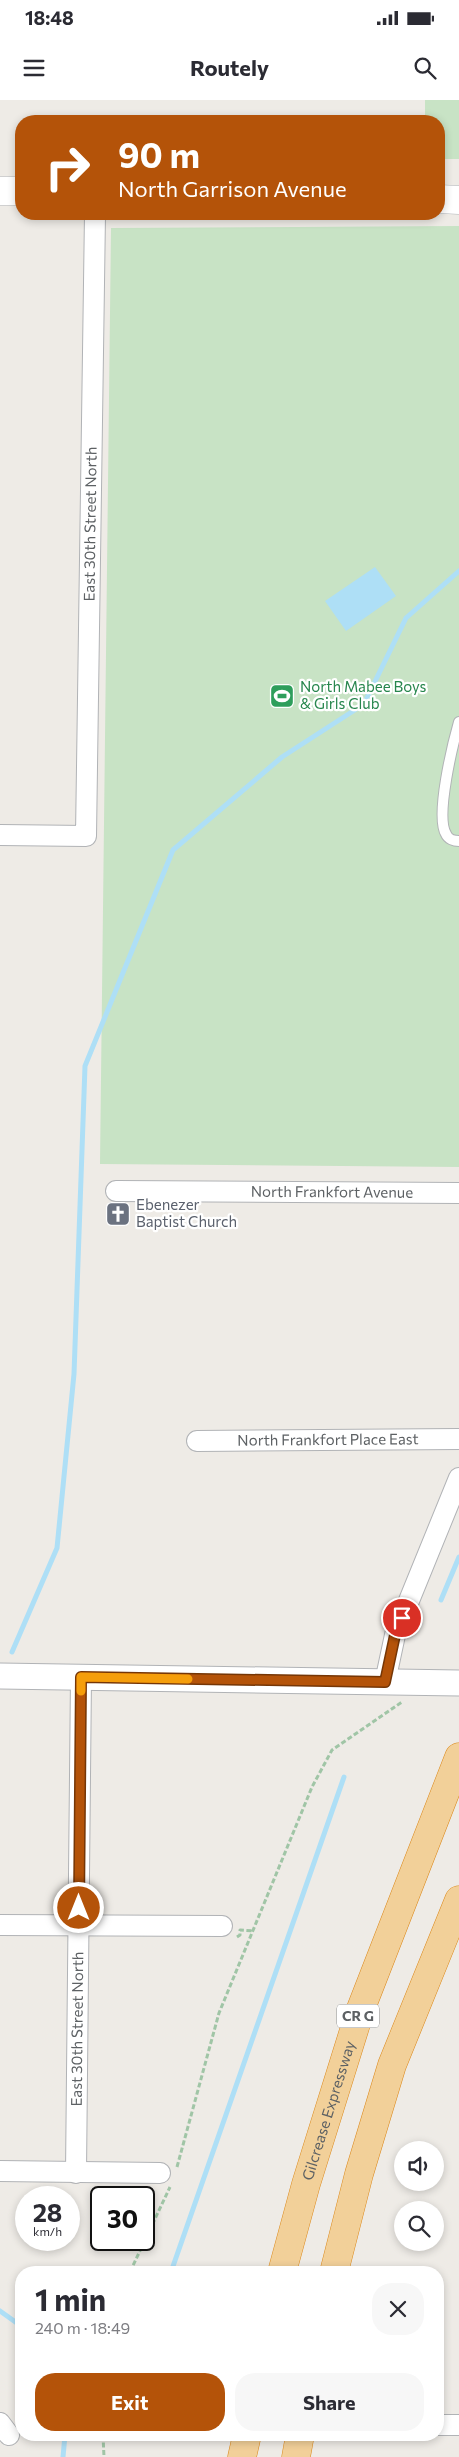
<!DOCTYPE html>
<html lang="en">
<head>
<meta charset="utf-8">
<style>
  body { margin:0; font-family:Commissioner,sans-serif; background:#f7f7f7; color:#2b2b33; height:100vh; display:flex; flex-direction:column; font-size:19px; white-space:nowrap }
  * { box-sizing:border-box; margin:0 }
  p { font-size:16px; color:#7c7c81 }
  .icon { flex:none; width:28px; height:28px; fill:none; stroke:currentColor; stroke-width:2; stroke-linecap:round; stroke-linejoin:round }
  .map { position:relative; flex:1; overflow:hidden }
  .panel { position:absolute; left:15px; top:2166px; width:429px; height:175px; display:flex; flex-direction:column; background:#fff; border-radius:20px; box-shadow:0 2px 8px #0003 }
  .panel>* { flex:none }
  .hud { position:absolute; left:15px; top:15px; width:430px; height:105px; border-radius:20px; box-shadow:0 2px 8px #0003; background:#b45309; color:#fff; overflow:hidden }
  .tools { position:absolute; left:394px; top:2041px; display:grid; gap:10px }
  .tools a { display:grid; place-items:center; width:50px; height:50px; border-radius:50%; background:#fff; box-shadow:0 2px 8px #0003; font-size:25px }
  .speed { position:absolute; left:15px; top:2086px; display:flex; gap:10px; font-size:25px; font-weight:700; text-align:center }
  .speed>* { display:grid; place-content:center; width:65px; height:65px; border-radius:50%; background:#fff; box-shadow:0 2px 8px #0003; line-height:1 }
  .speed small { font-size:12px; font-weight:400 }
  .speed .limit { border:2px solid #111; border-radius:8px; background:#fff; color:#111 }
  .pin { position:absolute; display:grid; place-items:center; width:42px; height:42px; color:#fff; margin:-21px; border:2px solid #fff; border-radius:50%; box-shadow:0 1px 5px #0007 }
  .me { position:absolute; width:55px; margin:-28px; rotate:0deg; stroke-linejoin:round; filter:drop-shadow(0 0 4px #0008) }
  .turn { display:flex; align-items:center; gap:18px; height:105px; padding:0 20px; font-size:22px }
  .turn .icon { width:65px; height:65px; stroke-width:2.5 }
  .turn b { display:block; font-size:35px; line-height:42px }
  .round { display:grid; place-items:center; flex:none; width:52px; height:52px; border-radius:20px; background:#f7f7f7 }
  .headline { display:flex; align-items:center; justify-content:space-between; height:85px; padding:0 20px }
  h1 { font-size:30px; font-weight:700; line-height:38px }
  .button { display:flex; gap:10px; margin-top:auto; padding:10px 20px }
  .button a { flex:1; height:58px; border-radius:20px; background:#b45309; color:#fff; font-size:20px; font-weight:700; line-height:58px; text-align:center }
  .button a+a { background:#f7f7f7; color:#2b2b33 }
  .status { display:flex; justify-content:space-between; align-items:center; height:35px; padding:0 25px; background:#fff; direction:ltr }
  .status svg { height:14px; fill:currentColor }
  header { display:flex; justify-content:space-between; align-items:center; height:65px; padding:0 20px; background:#fff; font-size:22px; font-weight:700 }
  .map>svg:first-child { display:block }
</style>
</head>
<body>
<div class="status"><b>18:48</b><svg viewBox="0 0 49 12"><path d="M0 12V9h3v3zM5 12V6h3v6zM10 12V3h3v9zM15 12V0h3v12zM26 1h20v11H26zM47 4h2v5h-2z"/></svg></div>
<header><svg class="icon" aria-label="menu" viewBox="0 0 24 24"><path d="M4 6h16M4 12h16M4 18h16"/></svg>Routely<svg class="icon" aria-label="search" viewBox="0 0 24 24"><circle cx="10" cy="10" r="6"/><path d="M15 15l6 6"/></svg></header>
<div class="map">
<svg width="459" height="2357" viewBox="0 0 459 2357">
  <rect width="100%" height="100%" fill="#eeebe6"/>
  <path fill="#c8e3c5" d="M425,0H459V59H439V21H425Z
    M459,126V1067L100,1064L111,128Z"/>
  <path fill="#aedff6" d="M375,467L396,496L346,531L325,501Z"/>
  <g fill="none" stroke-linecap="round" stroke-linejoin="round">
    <path stroke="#aedff6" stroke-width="5" d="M441,1500L459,1457
      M12,1552L57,1448L74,1274L85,966L173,750L282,657L364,604L406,518L459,471
      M171,2172L344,1677
      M0,2211L21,2226
      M63,2357L65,2335"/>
    <defs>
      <path id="service" d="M459,622C453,643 435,716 446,734C448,739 454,741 459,741"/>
      <g id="minor">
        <path id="s1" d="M0,735L86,736L95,114"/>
        <path id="s2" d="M116,1091L459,1093"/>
        <path id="s3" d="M197,1341L459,1339"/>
        <path d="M385,1582L395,1535L459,1378"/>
        <path d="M0,1825L222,1826"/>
        <path d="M0,2071L160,2073"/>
        <path id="s4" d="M76,2073L81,1577"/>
        <path d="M0,2323L9,2335"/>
        <path d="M438,2325H459"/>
      </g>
      <path id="tertiary" d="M0,1576L459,1583"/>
      <path id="secondary" d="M0,91H21
        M439,99L459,100"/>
      <g id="motorway">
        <path id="s5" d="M282,2172L306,2084L360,1911L459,1657"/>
        <path d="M334,2172L359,2074L392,1965L459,1800"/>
        <path d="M242,2357L247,2335"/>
        <path d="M296,2357L300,2335"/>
      </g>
    </defs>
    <use href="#service" stroke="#b1b3b6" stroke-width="12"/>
    <use href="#minor" stroke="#b1b3b6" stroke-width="22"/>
    <use href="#tertiary" stroke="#b1b3b6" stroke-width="27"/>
    <use href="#secondary" stroke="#b2b5b9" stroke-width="29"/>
    <use href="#motorway" stroke="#db8718" stroke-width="29"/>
    <path stroke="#a0c5a6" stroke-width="3" stroke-dasharray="5 2.5" stroke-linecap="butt" d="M237,1837L240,1835V1830L254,1831
      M177,2067L219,1913L312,1687L332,1650L402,1602
      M130,2172L170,2087
      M103,2335L104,2357"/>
    <use href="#service" stroke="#fff" stroke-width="10"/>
    <use href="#minor" stroke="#fff" stroke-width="20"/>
    <use href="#tertiary" stroke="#fff" stroke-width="25"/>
    <use href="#secondary" stroke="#fff" stroke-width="28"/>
    <use href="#motorway" stroke="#f2d099" stroke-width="28"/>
  </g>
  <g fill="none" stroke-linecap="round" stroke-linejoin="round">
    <defs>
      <path id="route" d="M79,1808L81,1577L385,1582L395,1535L402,1518"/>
    </defs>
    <use href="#route" stroke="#753606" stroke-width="12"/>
    <use href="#route" stroke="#b45309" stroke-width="9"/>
    <path stroke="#f59e0b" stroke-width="9" d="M81,1591V1577L188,1579"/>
  </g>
  <defs>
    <symbol id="stadium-square" viewBox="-11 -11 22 22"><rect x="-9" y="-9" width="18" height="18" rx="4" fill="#2e9e5b" stroke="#fff"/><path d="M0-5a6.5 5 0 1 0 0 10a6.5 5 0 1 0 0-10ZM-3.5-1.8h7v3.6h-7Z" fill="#fff"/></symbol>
    <symbol id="church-square" viewBox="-11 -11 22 22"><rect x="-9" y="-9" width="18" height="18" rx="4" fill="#6b7280" stroke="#fff"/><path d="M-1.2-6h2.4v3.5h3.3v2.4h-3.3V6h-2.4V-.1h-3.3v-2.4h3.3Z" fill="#fff"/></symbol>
  </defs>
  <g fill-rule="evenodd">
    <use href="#stadium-square" x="268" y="582" width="28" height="28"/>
    <use href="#church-square" x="104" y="1100" width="28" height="28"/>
  </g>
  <g text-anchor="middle" stroke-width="4.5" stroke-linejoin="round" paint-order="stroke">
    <rect fill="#fff" stroke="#8e9092" stroke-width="1" x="337" y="1904.5" width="42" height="23" rx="4"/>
    <g font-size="14" font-weight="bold" fill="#5d6164">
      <text x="358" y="1921">CR G</text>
    </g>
    <g font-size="15" fill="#5d6164" stroke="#fff">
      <text dy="5" stroke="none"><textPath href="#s1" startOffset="398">East 30th Street North</textPath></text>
      <text dy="5" stroke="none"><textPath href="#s2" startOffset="216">North Frankfort Avenue</textPath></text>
      <text dy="5" stroke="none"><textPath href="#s3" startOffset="131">North Frankfort Place East</textPath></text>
      <text dy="5" stroke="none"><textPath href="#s4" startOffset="144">East 30th Street North</textPath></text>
      <text dy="5" stroke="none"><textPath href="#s5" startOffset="168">Gilcrease Expressway</textPath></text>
    </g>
    <g font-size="15" fill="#27864d" stroke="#fff" text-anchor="start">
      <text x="300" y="592">North Mabee Boys<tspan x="300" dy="17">&amp; Girls Club</tspan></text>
    </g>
    <g font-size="15" fill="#5b616d" stroke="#fff" text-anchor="start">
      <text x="136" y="1110">Ebenezer<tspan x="136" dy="17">Baptist Church</tspan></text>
    </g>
  </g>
</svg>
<div class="tools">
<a><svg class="icon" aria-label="sound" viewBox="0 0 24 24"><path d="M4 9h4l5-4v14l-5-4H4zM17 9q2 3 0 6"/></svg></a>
<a><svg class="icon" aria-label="search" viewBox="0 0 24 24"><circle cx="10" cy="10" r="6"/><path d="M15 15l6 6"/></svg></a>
</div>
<div class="speed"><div>28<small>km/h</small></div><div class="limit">30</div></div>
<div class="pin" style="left:402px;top:1518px;background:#d93025"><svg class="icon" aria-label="arrive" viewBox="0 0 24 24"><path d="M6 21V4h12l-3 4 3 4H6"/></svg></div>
<svg class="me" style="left:79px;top:1808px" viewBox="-20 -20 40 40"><circle r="17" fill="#b45309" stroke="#fff" stroke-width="3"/><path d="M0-11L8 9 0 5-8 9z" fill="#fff"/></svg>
<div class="hud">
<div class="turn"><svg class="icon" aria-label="right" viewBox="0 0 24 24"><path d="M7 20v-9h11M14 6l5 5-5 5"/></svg><div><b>90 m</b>North Garrison Avenue</div></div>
</div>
<section class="panel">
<div class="headline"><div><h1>1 min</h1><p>240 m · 18:49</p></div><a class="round"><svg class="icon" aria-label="close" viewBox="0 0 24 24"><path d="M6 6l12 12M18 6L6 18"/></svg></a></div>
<div class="button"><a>Exit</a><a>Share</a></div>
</section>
</div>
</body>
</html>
